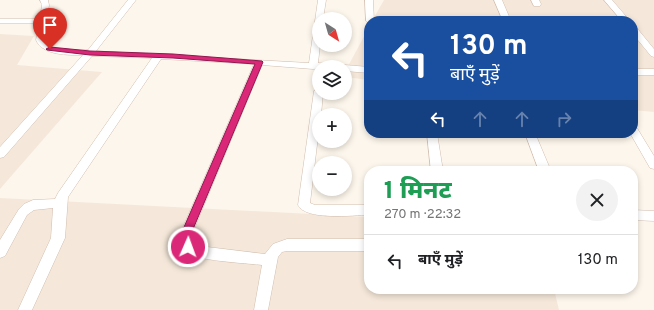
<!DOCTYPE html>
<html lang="hi">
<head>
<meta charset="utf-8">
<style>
  body { margin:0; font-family:Overpass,"Noto Sans Devanagari",sans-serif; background:#f2f2f2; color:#202124; height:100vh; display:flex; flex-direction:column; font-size:15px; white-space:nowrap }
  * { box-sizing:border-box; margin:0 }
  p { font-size:13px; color:#757577 }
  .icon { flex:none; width:22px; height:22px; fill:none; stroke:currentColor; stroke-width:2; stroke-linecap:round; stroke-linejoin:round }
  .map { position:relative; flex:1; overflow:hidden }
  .details { position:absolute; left:364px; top:166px; width:274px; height:128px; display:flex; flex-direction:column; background:#fff; border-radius:16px; box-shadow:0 2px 6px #0003 }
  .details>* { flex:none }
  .banner { position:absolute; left:364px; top:16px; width:274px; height:122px; border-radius:16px; box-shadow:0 2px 6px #0003; background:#1a4fa0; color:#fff; overflow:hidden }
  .needle { width:26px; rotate:143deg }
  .tools { position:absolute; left:312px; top:12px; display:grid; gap:8px }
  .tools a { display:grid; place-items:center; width:40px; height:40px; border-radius:50%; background:#fff; box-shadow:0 2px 6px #0003; font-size:20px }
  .pin { position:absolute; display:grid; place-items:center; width:34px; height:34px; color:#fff; margin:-41px -17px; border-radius:50% 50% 50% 0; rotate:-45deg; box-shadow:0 0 4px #0007 }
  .pin .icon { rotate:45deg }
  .me { position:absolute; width:44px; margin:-22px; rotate:2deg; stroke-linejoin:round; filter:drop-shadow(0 0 3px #0008) }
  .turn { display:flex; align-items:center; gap:14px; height:84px; padding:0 20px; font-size:18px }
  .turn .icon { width:52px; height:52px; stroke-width:2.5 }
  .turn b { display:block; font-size:28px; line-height:34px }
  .lanes { display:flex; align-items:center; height:38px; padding:0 20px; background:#0003; justify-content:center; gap:20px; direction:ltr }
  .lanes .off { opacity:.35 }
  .round { display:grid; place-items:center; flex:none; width:42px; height:42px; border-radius:21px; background:#f2f2f2 }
  .summary { display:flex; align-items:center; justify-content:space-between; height:68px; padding:0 20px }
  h1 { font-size:24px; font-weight:800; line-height:30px; color:#1e9e55 }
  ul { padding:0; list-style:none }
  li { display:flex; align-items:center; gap:12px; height:52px; padding:0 20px; border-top:1px solid #e0e0e0 }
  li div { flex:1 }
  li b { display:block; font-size:15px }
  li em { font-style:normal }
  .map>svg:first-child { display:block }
</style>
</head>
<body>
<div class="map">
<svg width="654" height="310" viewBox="0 0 654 310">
  <rect width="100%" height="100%" fill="#fdf6ec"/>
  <path fill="#f5e8da" d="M384,0H654V112L633,110V21H372Z
    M369,27V80L345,77V72Z
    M0,34L34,36L17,65L102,72L0,189Z
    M0,198L369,217V289H554L559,310H0Z"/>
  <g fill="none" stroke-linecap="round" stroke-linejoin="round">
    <defs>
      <path id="street" d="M40,0H48L49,5L44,40C51,53 76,50 88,50L128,0H136L96,51L309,63L318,0H326L323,19H319L320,45L318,63L330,64L334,67L313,69L262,65L192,234C191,241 193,243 199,246L265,254L273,244L287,239H369V251H287L282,252L278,257L268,310H254L262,265C246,263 194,261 184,251C179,247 179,240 180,234L254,64L161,59L68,197L65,238L32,310H18L51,238L53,208L34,210L27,215L5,256L0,258V240L19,209L24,204L33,200L55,199L58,193L152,58L92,56L4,157L0,158V147L83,55C69,55 43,56 36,40L39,23H0V19H40L42,5Z
        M365,0H373L374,21H369V23L366,21Z
        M494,0H502L511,21H503Z
        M531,0H539L541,4L540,6H534Z
        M604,0H612L630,21H622Z
        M633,27H636L654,49V57L651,56L633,34Z
        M345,65L369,67V73L345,71V67H341Z
        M633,69H654V75H633Z
        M319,88V93H323L321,115H319V128L310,203L315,205H369V215C353,215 306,221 298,205L314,91Z
        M633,127L637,128L654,156V169L650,168L630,133H633Z
        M427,133H437L443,171H431Z
        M525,133H535L551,171H539Z
        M633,210L654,211V221L633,220Z"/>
    </defs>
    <use href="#street" stroke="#d1beb0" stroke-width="1"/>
    <use href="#street" fill="#fff" fill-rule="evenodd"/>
  </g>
  <path fill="#db2777" stroke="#8e194d" d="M50,47L90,51L173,54L262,61L263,62L191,234V240L193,247L192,250L188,252L184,250L180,240L181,234L255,64L173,58L90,55L47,50L46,49Z"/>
</svg>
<div class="tools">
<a><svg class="needle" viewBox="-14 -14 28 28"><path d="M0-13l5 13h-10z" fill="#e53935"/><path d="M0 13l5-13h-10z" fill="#757577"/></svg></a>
<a><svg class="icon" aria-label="layers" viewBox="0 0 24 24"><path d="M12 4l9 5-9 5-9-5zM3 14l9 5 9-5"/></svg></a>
<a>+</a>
<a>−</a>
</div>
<div class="pin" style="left:50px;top:49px;background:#d93025"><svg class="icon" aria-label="arrive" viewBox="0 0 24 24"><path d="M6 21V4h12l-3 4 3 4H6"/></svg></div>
<svg class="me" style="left:188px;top:247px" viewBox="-20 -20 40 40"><circle r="17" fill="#db2777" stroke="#fff" stroke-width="3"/><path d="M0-11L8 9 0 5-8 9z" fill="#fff"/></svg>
<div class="banner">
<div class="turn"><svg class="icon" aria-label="left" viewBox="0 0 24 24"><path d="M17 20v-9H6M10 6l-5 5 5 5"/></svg><div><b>130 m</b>बाएँ मुड़ें</div></div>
<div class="lanes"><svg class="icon" aria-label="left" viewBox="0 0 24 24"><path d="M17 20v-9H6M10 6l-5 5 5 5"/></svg><svg class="icon off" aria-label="ahead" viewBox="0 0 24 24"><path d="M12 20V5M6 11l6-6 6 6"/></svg><svg class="icon off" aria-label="ahead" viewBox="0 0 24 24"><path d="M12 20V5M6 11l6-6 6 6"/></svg><svg class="icon off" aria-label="right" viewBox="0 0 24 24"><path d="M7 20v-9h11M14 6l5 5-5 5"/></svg></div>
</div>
<section class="details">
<div class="summary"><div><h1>1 मिनट</h1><p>270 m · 22:32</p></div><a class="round"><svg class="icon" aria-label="close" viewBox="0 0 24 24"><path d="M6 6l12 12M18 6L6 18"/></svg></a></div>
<ul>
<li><svg class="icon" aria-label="left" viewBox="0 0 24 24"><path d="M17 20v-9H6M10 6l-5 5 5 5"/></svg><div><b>बाएँ मुड़ें</b></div><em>130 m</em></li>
</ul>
</section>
</div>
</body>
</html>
